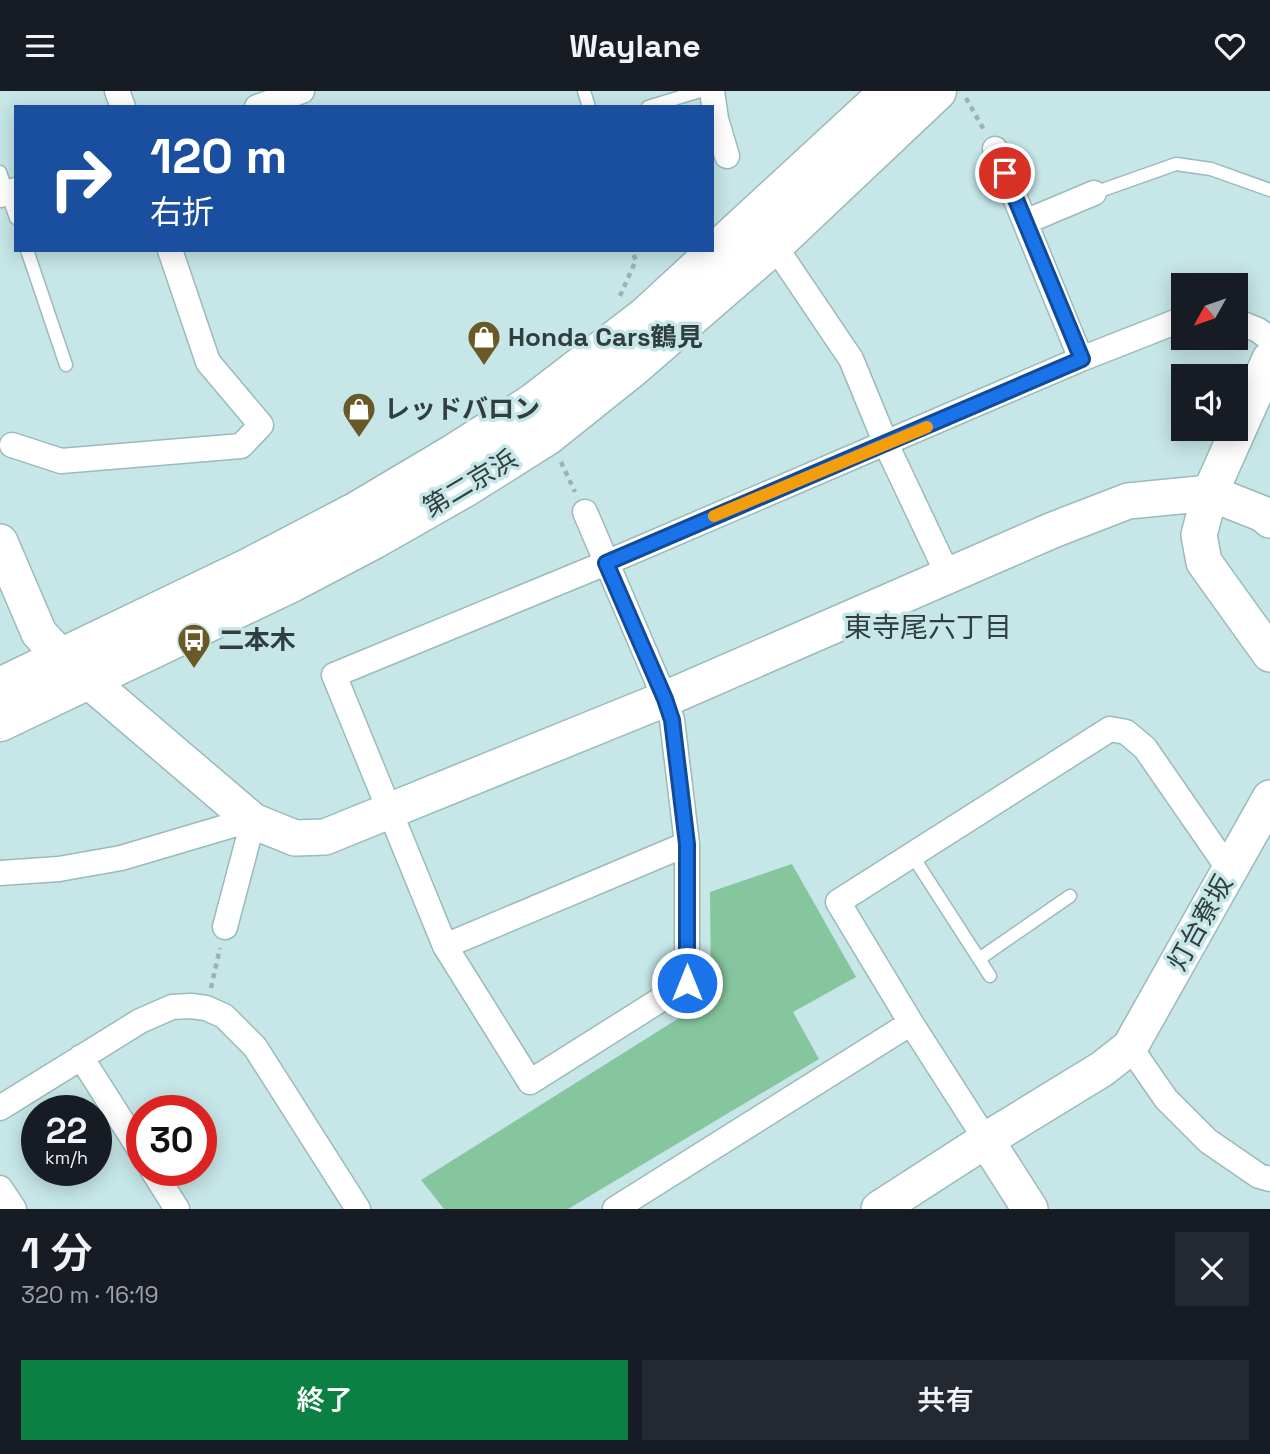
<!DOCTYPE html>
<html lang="ja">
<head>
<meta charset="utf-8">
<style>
  body { margin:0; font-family:"Space Grotesk","Noto Sans JP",sans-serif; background:#242831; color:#f1f3f6; height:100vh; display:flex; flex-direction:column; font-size:26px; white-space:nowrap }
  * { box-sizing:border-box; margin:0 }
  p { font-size:23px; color:#9ea1a6 }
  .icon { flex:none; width:38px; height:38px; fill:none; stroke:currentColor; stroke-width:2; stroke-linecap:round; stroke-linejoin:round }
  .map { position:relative; height:1118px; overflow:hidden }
  .details { display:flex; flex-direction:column; background:#171b24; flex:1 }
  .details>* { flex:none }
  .banner { position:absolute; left:14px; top:14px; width:700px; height:147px; border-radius:0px; box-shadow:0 4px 18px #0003; background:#1a4fa0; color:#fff; overflow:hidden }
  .needle { width:46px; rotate:230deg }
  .controls { position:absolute; left:1171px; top:182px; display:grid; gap:14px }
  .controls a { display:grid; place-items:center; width:77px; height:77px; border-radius:0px; background:#171b24; box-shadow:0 4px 18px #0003; font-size:35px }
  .speed { position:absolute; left:21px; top:1004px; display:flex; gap:14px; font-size:35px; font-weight:700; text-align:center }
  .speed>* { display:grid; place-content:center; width:91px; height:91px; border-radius:50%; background:#171b24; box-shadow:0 4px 18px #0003; line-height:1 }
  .speed small { font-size:18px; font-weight:400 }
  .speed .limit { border:10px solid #d22; background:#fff; color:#111 }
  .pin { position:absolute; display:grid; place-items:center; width:60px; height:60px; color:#fff; margin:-30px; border:4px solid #fff; border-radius:50%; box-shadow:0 2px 7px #0007 }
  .me { position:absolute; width:77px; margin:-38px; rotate:0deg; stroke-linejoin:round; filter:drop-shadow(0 0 5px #0008) }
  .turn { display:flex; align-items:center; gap:24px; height:147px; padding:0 21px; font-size:32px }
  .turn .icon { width:91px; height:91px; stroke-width:2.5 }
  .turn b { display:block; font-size:49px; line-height:60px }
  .round { display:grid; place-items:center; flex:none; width:74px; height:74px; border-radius:0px; background:#242831 }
  .headline { display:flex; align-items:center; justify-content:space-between; height:119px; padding:0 21px }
  h1 { font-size:42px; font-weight:600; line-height:52px }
  .action { display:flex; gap:14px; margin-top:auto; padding:14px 21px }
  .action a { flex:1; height:80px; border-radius:0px; background:#0b8043; color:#fff; font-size:28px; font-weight:600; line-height:80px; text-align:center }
  .action a+a { background:#242831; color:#f1f3f6 }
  header { display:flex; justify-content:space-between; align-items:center; height:91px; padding:0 21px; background:#171b24; font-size:32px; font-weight:600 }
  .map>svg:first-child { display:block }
</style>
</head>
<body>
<header><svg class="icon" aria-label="menu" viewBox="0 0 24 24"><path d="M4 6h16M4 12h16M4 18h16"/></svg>Waylane<svg class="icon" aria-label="heart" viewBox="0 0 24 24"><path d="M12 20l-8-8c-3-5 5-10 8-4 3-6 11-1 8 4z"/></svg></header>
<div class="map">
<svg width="1270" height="1118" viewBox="0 0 1270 1118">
  <rect width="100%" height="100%" fill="#c6e6e7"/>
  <path fill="#86c69e" d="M792,773L856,886L793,921L819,968L568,1118H444L421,1089L711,907L710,801Z"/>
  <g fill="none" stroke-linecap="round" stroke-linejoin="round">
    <defs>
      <path id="lane" d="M584,0L589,16
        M648,16L700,0
        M0,81L16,127
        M1094,102L1176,73L1211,78L1270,99
        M27,159L66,274
        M912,764L990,885
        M979,868L1070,805"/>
      <path id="street" d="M117,0L123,16
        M712,0L716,28L727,65
        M257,16L302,0
        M995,58L1081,268
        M0,104L16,99
        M1025,131L1094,102
        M774,154L851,268L886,353L948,484
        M1236,230L1258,239L1270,248
        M12,354L61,370L241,355L261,334L208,271L170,159
        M585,421L665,608L672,629L687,753V892L530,991L445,855L334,584L606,472L1081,268L1183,228
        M0,782L59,778L121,767L236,733L253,730L225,836
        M445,855L687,753
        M1130,956L1166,1008L1208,1050L1259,1085L1270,1088
        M81,966L142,1062
        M0,1017L140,930L172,916L191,915L206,917L224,925L255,956L358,1118
        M986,1049L911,932L838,811L1110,638L1126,641L1145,657L1230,780
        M153,1080L177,1118
        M0,1097L14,1118
        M615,1118L911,932"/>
      <path id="secondary" d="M1270,268L1210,402L1199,444L1204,471L1270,563
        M0,451L39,542L62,567L253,730L295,747L325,746L665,608L1053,439L1128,410L1210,402L1263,423L1270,429
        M986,1049L1030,1118
        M879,1118L986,1049L1102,978L1130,956L1270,707"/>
      <path id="highway" d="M0,596L246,478L357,420L453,363L533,312L646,225L890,0
        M0,631L291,492L373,449L466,396L547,345L632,277L774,154L937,0"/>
    </defs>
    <use href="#lane" stroke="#9bbabb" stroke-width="15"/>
    <use href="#street" stroke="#9bbabb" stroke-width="27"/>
    <use href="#secondary" stroke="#9bbabb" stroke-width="38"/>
    <use href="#highway" stroke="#9bbabb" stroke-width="41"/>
    <path stroke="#99b3b4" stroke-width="4.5" stroke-dasharray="5 5" stroke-linecap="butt" d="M966,7L984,39
      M620,205L636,169L631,159
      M561,371L575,401
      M211,897L220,857"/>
    <use href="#lane" stroke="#fff" stroke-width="12"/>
    <use href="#street" stroke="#fff" stroke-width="24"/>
    <use href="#secondary" stroke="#fff" stroke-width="35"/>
    <use href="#highway" stroke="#fff" stroke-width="38"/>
  </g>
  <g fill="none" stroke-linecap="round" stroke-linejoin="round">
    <defs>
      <path id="route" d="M687,892V753L672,629L665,608L606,472L1082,268L1005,82"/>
    </defs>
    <use href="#route" stroke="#114b97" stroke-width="18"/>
    <use href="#route" stroke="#1a73e8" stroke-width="12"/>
    <path stroke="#f59e0b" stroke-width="12" d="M714,425L927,336"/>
  </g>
  <defs>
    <symbol id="shop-pin" viewBox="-11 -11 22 30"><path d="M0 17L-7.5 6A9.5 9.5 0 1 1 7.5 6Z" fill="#695927" stroke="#c6e6e7"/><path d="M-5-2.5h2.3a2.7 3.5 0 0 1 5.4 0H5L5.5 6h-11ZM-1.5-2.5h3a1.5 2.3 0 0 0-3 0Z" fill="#fff"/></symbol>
    <symbol id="bus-pin" viewBox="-11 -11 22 30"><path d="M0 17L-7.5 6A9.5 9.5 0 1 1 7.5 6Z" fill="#695927" stroke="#c6e6e7"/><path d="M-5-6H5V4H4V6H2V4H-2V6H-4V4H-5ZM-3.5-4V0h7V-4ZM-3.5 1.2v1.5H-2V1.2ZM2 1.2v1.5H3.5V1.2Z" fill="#fff"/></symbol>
  </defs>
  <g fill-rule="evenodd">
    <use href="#shop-pin" x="465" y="227" width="38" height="52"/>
    <use href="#shop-pin" x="340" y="299" width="38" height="52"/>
    <use href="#bus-pin" x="175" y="530" width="38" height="52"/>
  </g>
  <g text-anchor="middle" stroke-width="7" stroke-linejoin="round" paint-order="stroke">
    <g font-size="26" font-weight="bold" fill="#313e3e" stroke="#c6e6e7" text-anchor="start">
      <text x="508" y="255">Honda Cars鶴見</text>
      <text x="384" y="327">レッドバロン</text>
      <text x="218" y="558">二本木</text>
    </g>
    <g font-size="26" fill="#313e3e" stroke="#c6e6e7">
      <text transform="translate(470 392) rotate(-31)" y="9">第二京浜</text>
      <text transform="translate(1200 832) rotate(-61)" y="9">灯台寮坂</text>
    </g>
    <g font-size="28" fill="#313e3e" stroke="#c6e6e7">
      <text x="928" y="546">東寺尾六丁目</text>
    </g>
  </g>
</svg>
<div class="controls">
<a><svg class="needle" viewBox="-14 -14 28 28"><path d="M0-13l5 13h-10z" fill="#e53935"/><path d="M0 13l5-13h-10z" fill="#9ea1a6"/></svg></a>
<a><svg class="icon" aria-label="sound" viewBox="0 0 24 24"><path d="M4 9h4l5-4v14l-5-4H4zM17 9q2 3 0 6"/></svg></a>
</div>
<div class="speed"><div>22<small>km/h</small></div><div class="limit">30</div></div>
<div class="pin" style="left:1005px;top:82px;background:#d93025"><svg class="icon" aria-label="arrive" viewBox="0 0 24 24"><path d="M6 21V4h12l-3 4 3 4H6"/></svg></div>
<svg class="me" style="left:687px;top:892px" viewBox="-20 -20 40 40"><circle r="17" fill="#1a73e8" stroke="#fff" stroke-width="3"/><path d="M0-11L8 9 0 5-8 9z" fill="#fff"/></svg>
<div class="banner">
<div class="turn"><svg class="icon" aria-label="right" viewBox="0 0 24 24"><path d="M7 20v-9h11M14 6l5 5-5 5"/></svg><div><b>120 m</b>右折</div></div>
</div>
</div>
<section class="details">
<div class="headline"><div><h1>1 分</h1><p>320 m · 16:19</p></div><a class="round"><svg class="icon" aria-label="close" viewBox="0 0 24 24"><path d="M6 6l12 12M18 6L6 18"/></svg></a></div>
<div class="action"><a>終了</a><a>共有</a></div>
</section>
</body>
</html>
